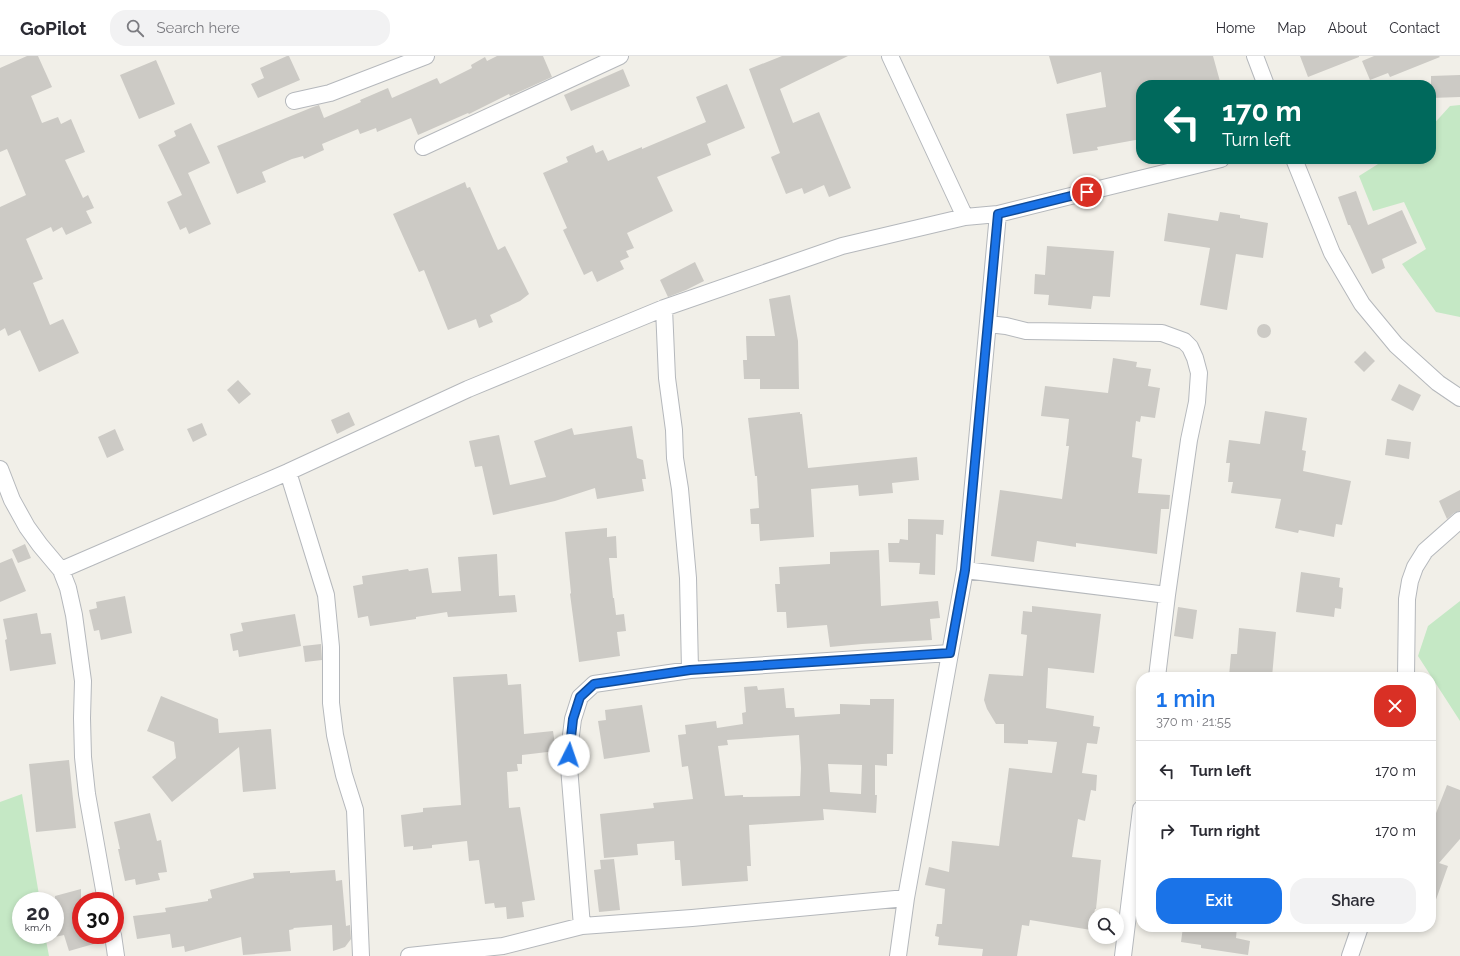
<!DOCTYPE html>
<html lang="en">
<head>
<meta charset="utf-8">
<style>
  body { margin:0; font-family:Raleway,sans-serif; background:#f2f2f3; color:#2b2b33; height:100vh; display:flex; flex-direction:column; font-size:15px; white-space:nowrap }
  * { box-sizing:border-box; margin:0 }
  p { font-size:13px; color:#7c7c81 }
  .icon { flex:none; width:22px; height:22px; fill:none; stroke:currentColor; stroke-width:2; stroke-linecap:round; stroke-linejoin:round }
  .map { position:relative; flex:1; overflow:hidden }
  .drawer { position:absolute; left:1136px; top:616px; width:300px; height:260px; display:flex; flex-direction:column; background:#fff; border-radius:16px; box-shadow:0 2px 6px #0003 }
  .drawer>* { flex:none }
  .top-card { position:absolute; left:1136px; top:24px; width:300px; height:84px; border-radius:16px; box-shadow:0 2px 6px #0003; background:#00695c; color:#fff; overflow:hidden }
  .buttons { position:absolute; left:1088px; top:852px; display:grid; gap:8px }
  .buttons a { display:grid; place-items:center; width:36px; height:36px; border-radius:50%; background:#fff; box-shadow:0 2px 6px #0003; font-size:20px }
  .speed { position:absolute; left:12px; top:836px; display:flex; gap:8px; font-size:20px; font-weight:700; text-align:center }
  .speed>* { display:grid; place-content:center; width:52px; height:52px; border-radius:50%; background:#fff; box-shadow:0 2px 6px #0003; line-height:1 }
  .speed small { font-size:10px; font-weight:400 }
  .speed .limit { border:6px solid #d22; background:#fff; color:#111 }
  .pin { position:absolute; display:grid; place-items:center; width:34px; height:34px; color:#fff; margin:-17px; border:2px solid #fff; border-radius:50%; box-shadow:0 1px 4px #0007 }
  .me { position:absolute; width:44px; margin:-22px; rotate:4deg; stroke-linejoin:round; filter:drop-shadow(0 0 3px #0008) }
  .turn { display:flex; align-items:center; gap:14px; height:84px; padding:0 20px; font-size:18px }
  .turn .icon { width:52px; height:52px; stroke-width:2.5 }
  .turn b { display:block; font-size:28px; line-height:34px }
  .round { display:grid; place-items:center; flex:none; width:42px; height:42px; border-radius:16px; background:#f2f2f3 }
  .headline { display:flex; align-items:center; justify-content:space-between; height:68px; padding:0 20px }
  h1 { font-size:24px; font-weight:600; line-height:30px; color:#1a73e8 }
  .button { display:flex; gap:8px; margin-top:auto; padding:8px 20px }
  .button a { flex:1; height:46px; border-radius:16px; background:#1a73e8; color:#fff; font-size:16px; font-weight:600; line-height:46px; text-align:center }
  .button a+a { background:#f2f2f3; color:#2b2b33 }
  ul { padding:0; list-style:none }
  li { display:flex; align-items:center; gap:12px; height:60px; padding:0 20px; border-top:1px solid #e1e1e2 }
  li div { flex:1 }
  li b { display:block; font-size:15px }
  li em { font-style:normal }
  header { display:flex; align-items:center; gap:24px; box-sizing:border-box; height:56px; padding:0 20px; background:#fff; border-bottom:1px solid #e1e1e2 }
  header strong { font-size:19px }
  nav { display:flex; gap:22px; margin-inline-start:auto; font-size:14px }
  .search { width:280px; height:36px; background:#f2f2f3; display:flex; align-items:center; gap:10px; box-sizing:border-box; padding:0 14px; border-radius:16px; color:#7c7c81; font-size:15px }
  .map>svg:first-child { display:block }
</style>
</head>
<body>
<header>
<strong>GoPilot</strong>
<div class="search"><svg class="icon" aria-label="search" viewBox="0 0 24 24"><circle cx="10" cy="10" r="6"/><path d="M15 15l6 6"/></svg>Search here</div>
<nav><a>Home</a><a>Map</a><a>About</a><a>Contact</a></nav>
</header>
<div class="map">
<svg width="1460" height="900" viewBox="0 0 1460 900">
  <rect width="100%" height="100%" fill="#f1efe8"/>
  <path fill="#c5e8c5" d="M1460,49V261L1436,256L1402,208L1426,193L1404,146L1373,155L1359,120L1386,103H1431V71L1450,50Z
    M1460,545V665L1418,600L1428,570Z
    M22,738L40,845H21V879H45L49,900H0V746Z"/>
  <path fill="#cccac5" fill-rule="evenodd" d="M27,0H38L52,31L31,40L42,67L58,61L61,68L71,63L85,96L65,104L83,142L88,139L94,152L86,155L92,167L66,179L62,171L53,176L51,171L26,183L43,223L33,227L50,269L63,263L79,297L39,316L20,274L8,280L5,272L0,275V151L26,139L7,93L0,96V12Z
    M287,0H289L300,24L258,42L251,28L264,22L260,12Z
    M497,0H543L552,21L510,40L509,38L469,58L468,57L418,79L411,62L377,76L376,72L360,78L358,73L322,88L324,94L304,103L303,100L292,103L262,116L266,126L237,138L217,90L313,51L319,49L324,62L361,46L360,44L388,32L392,42L437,22L440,28L472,12L471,9L485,1L487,5Z
    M782,0H848L780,33L793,67L819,56L851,132L829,141L824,129L804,138L802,132L786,138L771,101L780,97L749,13Z
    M1049,0H1213L1221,29H1141V83L1097,91L1098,94L1073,98L1066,58L1106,51L1101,16L1057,28Z
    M1300,0H1359V1L1308,21Z
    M1374,0H1439L1440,1L1390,21L1388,17L1370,24L1362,5Z
    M156,4L175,48L139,63L120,19Z
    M623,13L630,30L571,55L564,39Z
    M1460,19V41L1431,42V20Z
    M727,28L745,72L707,88L711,99L657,121L673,155L627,177L634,192L626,195L629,201L620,205L624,213L597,226L592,215L584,219L563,174L567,172L543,117L568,106L566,101L593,89L596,97L603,94L608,105L642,91V93L706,66L696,41Z
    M191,67L210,107L188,117L211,168L189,178L186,171L180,174L167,146L182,139L158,89L176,80L174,75Z
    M465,126L467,132L470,131L498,194L505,190L529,238L520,245L490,259L493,266L479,272L476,263L448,274L424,214L419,216L393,158Z
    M1356,135L1368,169L1402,154L1417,187L1382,203L1385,212L1372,218L1350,169H1348L1338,141Z
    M1220,156L1240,159V162L1268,167L1263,202L1236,198L1227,254L1200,249L1210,192L1164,185L1168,157L1218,165Z
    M1047,190L1114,195L1110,241L1093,240L1091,253L1048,249L1049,239L1034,238L1035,218L1045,219Z
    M695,206L704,225L686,234L668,241L660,224Z
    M790,239L798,285L799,333H760V323H744L743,304H747L746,280H775L769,243Z
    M1257 275a7 7 0 1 1 14 0a7 7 0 1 1-14 0Z
    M1365,295L1375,305L1364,316L1354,306Z
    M1113,302L1137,306L1136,311L1151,313L1148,330L1160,332L1155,362L1141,360L1140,366L1136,365L1132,401L1142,403L1138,437L1170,439L1169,453H1161L1157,498L1076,487V491L1037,485L1034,506L991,500L1000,434L1062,443L1069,390H1066L1069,363L1041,360L1045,330L1108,337Z
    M238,324L251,338L239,348L227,334Z
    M1399,328L1421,339L1413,355L1391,344Z
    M1265,355L1307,362L1302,394L1306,395L1303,415L1351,425L1342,469L1336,468L1334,481L1299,474L1298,477L1275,472L1281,443L1231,437L1233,426H1228L1230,407H1226L1229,384L1260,388Z
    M349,356L355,369L337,378L331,364Z
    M800,356V358H802L808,412L917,401L919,424L892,427L893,437L859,440L858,429L811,433L814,481L760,485L759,468H751L750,453L759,452L757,420H755L748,362Z
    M202,367L207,379L193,386L187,373Z
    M632,370L637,402L643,404L646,423H642L644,435L597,443L595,432L555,445L493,459L482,410L475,411L469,385L499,379L510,429L546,421L534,385L572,372L574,379Z
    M115,373L124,394L107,402L98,381Z
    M1387,383L1411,386L1409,403L1385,399Z
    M1460,434V455L1454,457L1447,463L1439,445Z
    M908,463L944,464L943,479L936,478L935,519L919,518L920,507L889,506L888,487H899L900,483L908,484Z
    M607,472V481L616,480L617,502H609L613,542H614L616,559L624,558L626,575L617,576L620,600L579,606L570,538L571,537L565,476Z
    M25,488L31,502L18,507L12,494Z
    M879,494L881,550L938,545L940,562L930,563L932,584L862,588L830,591L827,569L787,572L786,556H777L775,528H780L779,511L830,508V496Z
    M497,498L499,540L515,539L517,556L448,561L447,556L416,561V563L370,570L368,560L358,562L353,530L363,528L362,520L408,513L409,515L428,512L432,537L461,535L458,501Z
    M12,502L26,535L0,546V507Z
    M1301,516L1340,522L1339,531L1343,532L1341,553L1335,552L1334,561L1296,556Z
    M125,540L132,577L101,584L99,574L94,575L89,554L97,552L96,546Z
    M1032,550L1101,558L1094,617L1048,612L1046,652L1094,660L1093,670L1100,671L1097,688L1087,687L1082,717L1097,719L1096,735L1091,734L1085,765L1078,763L1072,801L1101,804L1096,853H1095L1091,874L1030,864L1029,870L1022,869L1017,900H982L983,893L938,889L939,881L935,880L937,868H942L945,833L925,829L929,811L949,816L952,785L999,790L1009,712L1052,717L1057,686L1028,684V688L1004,687V668H996L987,653L984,644L989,618L1023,620L1027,579L1021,578L1023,555L1032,556Z
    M1178,551L1197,554L1193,583L1174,580Z
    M37,557L41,578L51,577L56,608L10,615L5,584L7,583L3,563Z
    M295,558L301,590L239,601L238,594L233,595L230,578L243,575L241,567Z
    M1239,572L1276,576L1272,621L1229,620L1231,598H1237Z
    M321,588L322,604L305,606L303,590Z
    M507,618L508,629L521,628L524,678L553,675L556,695L522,699V708H517L518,715L507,716L509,752L520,751L535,844L522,846L524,861L507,863L506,851L495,852L494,847L485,848L479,804L469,805L467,785L432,789V792L413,794V790L404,791L401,759L423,756V752L461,749L453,621Z
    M757,630L758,634L784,632L786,652H794L795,661L840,658V648L870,649V643H894L893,698H887V710L875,709V739H877L876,757L823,753L824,764L749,769L751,810H747L748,825L682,830L680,804H675L674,785L637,788L638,799L604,802L600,758L654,752L653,747L693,743L688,710L682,711L678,679L686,678L685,669L716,665L717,672L743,668L742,657L746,656L744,631ZM799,679L801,712L800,740L743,741V739L725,740L718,690L728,689L727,684ZM828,708L862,709L861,738L830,736Z
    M161,640L218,663L219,677L271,673L276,733L243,736L239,691L172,746L152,721L176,702L174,686L147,675Z
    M642,649L650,696L604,703L598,665L606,664L605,654Z
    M69,704L76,772L36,776L29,708Z
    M1447,729L1460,734V783L1439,807L1448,810L1433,852L1431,851V770Z
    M150,757L157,785L161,784L167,816L158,817L160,824L136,829L135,823L125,825L118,793H120L114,766Z
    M614,803L620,854L599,856L594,814L601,813L600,804Z
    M335,814L336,825L342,824L346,870L350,869L351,883L345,891L333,895L332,869L293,872L294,873L289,874L291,895L243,899L241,881L185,896L184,890L172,892L170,878L137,883L133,860L166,856L165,852L208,845V843L212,842L210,834L254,822L253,817L290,815V817Z
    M81,833V879H104V885L69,895L64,879L55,881V840Z
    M1183,871H1237L1236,882L1250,885L1248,899L1201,892V889L1181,886Z"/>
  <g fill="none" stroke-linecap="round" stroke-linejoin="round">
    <defs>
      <path id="street" d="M890,0L965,161
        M1255,0L1266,29
        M294,45L330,37L426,0
        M423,91L620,0
        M1294,103L1332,197L1362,248L1396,289L1438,327L1460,342
        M664,252L667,322L674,374L675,402L680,433L688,522L690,614
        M988,268L1006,270L1026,275L1162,277L1184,285L1190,291L1195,302L1199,317L1197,346L1189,384L1167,539L1157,621
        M0,413L12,444L27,471L40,489L61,514L68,532L74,559L83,625L82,662L83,701L87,738L106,845
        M288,416L326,539L331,591V647L335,679L344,719L355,754L361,900
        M61,514L288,416L468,333L664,252L842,190L965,161L998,158L1221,103
        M965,514L1167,539
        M1406,621L1407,543L1410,525L1415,511L1425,495L1460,464
        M582,870L569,711L570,687L573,663L580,641L594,628L690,614L950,597
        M113,879L116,900
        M409,900L503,890L582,870L692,862L906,842
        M898,900L906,842L965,514L998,158
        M1123,900L1141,753
        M1350,900L1360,871"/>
    </defs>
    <use href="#street" stroke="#b5b8bc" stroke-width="18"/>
    <use href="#street" stroke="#fff" stroke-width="16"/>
  </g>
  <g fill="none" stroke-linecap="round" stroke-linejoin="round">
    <defs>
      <path id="route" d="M569,699L573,663L580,641L594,628L690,614L950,597L965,514L998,158L1087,136"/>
    </defs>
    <use href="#route" stroke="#114b97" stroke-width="10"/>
    <use href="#route" stroke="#1a73e8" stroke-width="7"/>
  </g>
</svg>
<div class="buttons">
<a><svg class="icon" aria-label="search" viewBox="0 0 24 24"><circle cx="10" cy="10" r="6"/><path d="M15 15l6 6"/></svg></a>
</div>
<div class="speed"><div>20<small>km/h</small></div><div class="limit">30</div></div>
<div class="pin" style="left:1087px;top:136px;background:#d93025"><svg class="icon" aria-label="arrive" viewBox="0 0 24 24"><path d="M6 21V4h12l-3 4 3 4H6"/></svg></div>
<svg class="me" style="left:569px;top:699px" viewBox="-20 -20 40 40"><circle r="19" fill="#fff"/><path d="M0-13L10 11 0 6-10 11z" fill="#1a73e8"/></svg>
<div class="top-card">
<div class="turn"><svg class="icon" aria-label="left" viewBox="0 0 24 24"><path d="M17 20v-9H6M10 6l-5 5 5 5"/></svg><div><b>170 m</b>Turn left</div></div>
</div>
<section class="drawer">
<div class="headline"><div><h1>1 min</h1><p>370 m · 21:55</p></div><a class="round" style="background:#d93025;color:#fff"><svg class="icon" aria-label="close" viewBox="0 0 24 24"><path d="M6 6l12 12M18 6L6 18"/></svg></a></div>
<ul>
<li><svg class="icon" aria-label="left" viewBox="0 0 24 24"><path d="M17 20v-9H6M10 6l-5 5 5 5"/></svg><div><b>Turn left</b></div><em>170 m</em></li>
<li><svg class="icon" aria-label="right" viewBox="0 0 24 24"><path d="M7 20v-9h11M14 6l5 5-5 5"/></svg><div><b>Turn right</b></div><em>170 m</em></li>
</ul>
<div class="button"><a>Exit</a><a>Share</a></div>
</section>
</div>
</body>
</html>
